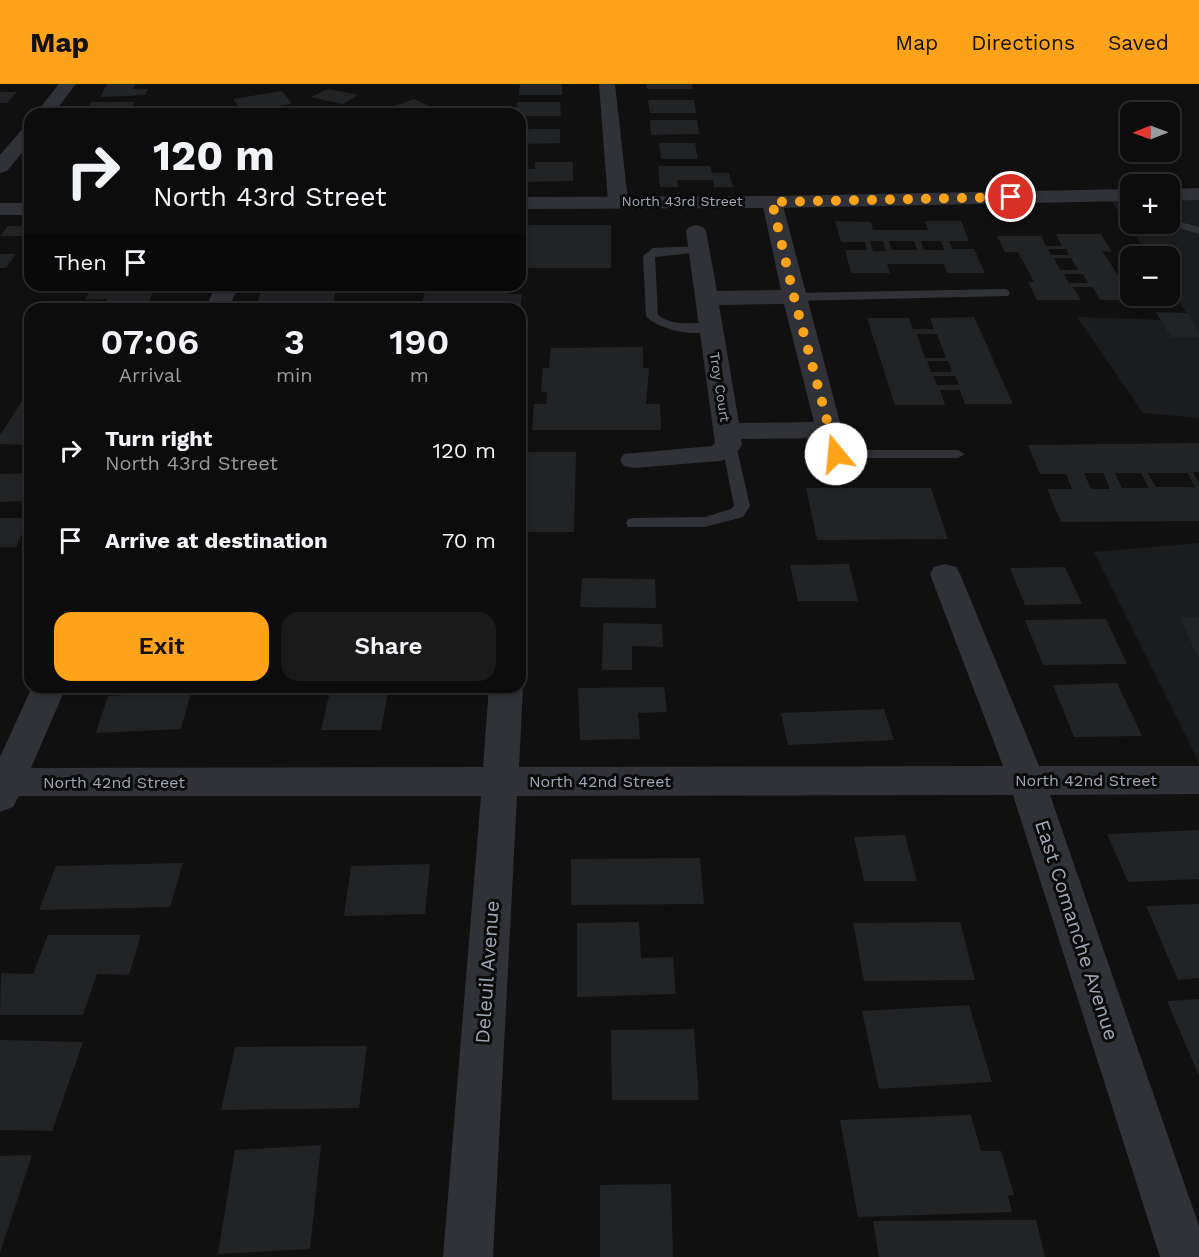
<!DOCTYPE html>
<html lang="en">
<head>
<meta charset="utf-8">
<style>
  body { margin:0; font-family:"Work Sans",sans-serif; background:#1a1a1b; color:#f1f3f6; height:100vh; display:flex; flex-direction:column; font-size:22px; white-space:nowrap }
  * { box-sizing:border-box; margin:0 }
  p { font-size:20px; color:#9a9b9d }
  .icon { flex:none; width:33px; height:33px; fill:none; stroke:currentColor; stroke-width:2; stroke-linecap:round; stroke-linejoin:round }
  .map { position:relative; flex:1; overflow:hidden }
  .panel { position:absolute; left:24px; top:219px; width:502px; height:390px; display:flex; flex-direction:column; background:#0c0c0d; border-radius:18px; box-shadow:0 3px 9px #0003,0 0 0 2px #2c2c2e }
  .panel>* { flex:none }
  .top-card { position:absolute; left:24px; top:24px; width:502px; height:183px; border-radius:18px; box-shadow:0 3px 9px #0003,0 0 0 2px #2c2c2e; background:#0c0c0d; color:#f1f3f6; overflow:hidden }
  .needle { width:39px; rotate:269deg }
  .controls { position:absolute; left:1120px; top:18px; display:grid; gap:12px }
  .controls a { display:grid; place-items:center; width:60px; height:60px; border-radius:12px; background:#0c0c0d; box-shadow:0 3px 9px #0003,0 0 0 2px #2c2c2e; font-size:30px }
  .pin { position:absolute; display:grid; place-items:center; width:51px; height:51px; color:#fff; margin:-26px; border:3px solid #fff; border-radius:50%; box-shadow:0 2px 6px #0007 }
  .me { position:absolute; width:66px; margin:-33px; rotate:343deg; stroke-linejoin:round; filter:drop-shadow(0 0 4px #0008) }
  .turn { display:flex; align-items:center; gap:21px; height:126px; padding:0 30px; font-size:27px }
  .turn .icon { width:78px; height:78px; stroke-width:2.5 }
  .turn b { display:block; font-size:42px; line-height:51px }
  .then { display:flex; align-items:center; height:57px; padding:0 30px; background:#0003; gap:12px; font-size:22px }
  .eta { display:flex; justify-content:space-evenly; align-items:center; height:102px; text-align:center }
  .eta b { font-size:36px; font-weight:600; line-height:42px }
  .primary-button { display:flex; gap:12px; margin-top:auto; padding:12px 30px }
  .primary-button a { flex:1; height:69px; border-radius:18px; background:#ffa31a; color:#111; font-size:24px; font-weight:600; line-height:69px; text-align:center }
  .primary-button a+a { background:#1a1a1b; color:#f1f3f6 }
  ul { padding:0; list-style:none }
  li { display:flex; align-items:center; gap:18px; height:90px; padding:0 30px }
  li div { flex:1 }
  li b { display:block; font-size:22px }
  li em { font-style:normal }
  header { display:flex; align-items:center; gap:36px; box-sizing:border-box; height:84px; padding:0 30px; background:#ffa31a; color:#111 }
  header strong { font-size:28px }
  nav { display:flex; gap:33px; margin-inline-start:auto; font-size:21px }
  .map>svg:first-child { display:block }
</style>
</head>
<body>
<header>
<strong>Map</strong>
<nav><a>Map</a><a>Directions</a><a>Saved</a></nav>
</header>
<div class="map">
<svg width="1199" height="1173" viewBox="0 0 1199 1173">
  <rect width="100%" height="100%" fill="#101011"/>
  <path fill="#1b1c1e" d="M1199,115V334L1143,329L1077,233L1192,237L1170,204V172H1149L1111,117H1131V140H1170V116Z
    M1199,459V679L1094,468Z"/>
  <path fill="#222325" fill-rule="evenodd" d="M107,0H136L133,5H148L145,11L100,13Z
    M520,0H562V11H519Z
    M646,0H692L693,5H647Z
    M328,5L358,11L343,20L311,13Z
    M282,7L292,20L242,28L233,15Z
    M0,8H17L7,19H0Z
    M414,15L436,25L423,30H392L382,26Z
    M648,16H694L696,29H650Z
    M92,18H135L131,24H146L141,30H82Z
    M517,18H560L561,32H520L517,30Z
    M650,36H697L699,50L651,51Z
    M520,45H560V59L520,60Z
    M659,59H695L698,75H661Z
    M535,78H573V97L520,98V85H535Z
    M658,82H710L712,89H729L733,103H714L713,96H677L678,103H660Z
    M835,137L871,138L873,146H928L925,137H961L969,157H949L952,165H974L985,189H947L944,180H887L890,189H851L845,166H867L865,158H841ZM870,157H883L886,167H873ZM889,157H914L917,166H892ZM921,157H941L944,166H924Z
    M520,141H611V184H520Z
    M8,142H30V152H0Z
    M1056,150H1101L1112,168L1102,167L1122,197H1131V212H1141L1144,216H1100L1093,203H1073L1081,216H1037L1028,198H1034L1018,168H1005L997,152H1041L1046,162H1062ZM1048,165H1066L1069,171H1051ZM1054,174H1071L1078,186H1060ZM1064,190H1083L1088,199H1069Z
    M0,170H16L6,184H0Z
    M92,201H156L146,224L102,225L107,215L85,216Z
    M263,201H337L332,224L255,225Z
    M426,201H509L508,210H522L520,225H421Z
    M1156,228L1187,229L1199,247V253H1171Z
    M974,233L1013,320H965L960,306H940L945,321H895L867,234H909L913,245H934L930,234ZM917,250H937L946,274H925ZM927,277H948L952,288H931ZM933,292H955L959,301H937Z
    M643,263V284H649L646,320H660L661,346H532L534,320H546L547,308H541L543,284H549L551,264Z
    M26,311H30V361L0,360V351Z
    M1199,359V388H1193L1199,399V437L1061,438L1047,405H1072L1066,390H1040L1028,361ZM1084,389H1103L1110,405H1091ZM1115,389H1141L1149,404H1122ZM1148,389H1187L1195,403H1156Z
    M520,368H576L574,448H520Z
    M30,389V417L0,418V390Z
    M806,404H931L948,455L817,456Z
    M0,434H30L16,463H0Z
    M849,480L858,517H798L790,481Z
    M1065,483L1082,520L1025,521L1010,484Z
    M582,494L655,495L656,524L580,523Z
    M1180,533H1199V572H1197Z
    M1106,535L1127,580L1043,581L1025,536Z
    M603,539L662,540L663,563L632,562V586H602Z
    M1117,599L1142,652L1074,653L1053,601Z
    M331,603H389L381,646H321Z
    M664,603L667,628L638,629L640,655L580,656L578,604Z
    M191,608L181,645L96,649L108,612Z
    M884,625L894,656L788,661L781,629Z
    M1199,746V795L1128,798L1107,750Z
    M905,751L917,797H864L854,753Z
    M700,774L704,820L571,821V775Z
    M183,779L170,823L39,826L56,782Z
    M430,780L425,830L344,832L351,782Z
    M1199,820V894L1178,896L1146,822Z
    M639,838L641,874L673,873L676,910L577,913V839Z
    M960,838L975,896L864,897L853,839Z
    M48,851H141L129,891L97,890L83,931H0L1,889L33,890Z
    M1199,915V992L1167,917Z
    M969,921L992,998L879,1005L862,927Z
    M694,945L699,1016H612L611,946Z
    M0,956L83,958L52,1047L0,1046Z
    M367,962L359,1024L221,1026L235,963Z
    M971,1031L981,1067H1001L1014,1111L1008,1112L1012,1128L858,1133L840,1036Z
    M321,1061L310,1165L218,1170L235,1066Z
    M32,1071L0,1169V1072Z
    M671,1100L673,1173H600V1101Z
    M1036,1136L1045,1173H879L873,1137Z"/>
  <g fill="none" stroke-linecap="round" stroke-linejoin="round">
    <path fill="#303237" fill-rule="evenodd" d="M1170,131L1180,138L1199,143V150L1172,142L1169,140Z
      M699,162L703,164V168L655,173L658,231C678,247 705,233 716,243C702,256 658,246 646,232L643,172L653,164Z
      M1004,205L1008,206L1010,209L1008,212L794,217L788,213L794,209Z
      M829,342L836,346L842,366H958L965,370L958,374H836L829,370L822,346Z
      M729,357L736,361L750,422L743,433L705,443H628L626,439L628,435L634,434L705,433L731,425L734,422L722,361Z"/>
    <path fill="#303237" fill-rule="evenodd" d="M59,0H76L53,30H35Z
      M599,0H615L628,117L625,121H611L608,117Z
      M30,42V59L7,87L0,89V71L24,43Z
      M772,112L779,114L782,118L842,346L838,352L829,354L741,355L742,361C736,370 730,375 720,377L634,384L624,382L620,376L624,370L712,362L715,359L686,147L689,143L696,141L703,143L706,147L717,207L781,206L762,118L765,114ZM784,220L814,338L739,339L719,221Z
      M216,201H238L229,225H205Z
      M945,480L956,483L960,490L1039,682H1199V710L1050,711L1199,1142V1173H1160L1013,711L517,712L493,1173H443L481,712H19L13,723L0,728V673L32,603H66L31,684L483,683L489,603H520V599L523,603L519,683L1003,682L930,490L934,483Z"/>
    <path fill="#303237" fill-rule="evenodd" d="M1199,104V116L1170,117V105Z
      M1131,105V117L772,124L520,125V113L772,112Z
      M0,119H30V131H0Z"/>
  </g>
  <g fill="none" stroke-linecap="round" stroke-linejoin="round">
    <path stroke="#ffa31a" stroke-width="10" stroke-dasharray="0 18" d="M836,370L794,213L772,118L1011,113"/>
  </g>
  <g text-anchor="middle" stroke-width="6" stroke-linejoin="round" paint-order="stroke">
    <g font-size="14" fill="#9fa7b4" stroke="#0b0b0c">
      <text x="682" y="122">North 43rd Street</text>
      <text transform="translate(720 303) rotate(81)" y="5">Troy Court</text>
    </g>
    <g font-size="16" fill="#9fa7b4" stroke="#0b0b0c">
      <text x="1086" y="702">North 42nd Street</text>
      <text x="600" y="703">North 42nd Street</text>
      <text x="114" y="704">North 42nd Street</text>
    </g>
    <g font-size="20" fill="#9fa7b4" stroke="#0b0b0c">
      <text transform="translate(1077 846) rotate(72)" y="7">East Comanche Avenue</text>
      <text transform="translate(487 888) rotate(-86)" y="7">Deleuil Avenue</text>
    </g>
  </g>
</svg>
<div class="controls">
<a><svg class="needle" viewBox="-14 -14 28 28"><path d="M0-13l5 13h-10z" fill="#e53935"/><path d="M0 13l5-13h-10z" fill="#9a9b9d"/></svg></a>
<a>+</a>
<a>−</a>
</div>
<div class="pin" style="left:1011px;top:113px;background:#d93025"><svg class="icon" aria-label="arrive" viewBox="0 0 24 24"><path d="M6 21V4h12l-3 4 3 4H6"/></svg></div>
<svg class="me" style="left:836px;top:370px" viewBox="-20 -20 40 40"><circle r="19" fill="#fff"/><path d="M0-13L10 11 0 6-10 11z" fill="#ffa31a"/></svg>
<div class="top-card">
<div class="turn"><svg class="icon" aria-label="right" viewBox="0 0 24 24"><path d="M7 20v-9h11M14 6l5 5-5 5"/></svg><div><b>120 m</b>North 43rd Street</div></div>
<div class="then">Then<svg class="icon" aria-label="arrive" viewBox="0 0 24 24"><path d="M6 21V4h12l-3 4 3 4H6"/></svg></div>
</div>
<section class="panel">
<div class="eta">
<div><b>07:06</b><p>Arrival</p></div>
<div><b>3</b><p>min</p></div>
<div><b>190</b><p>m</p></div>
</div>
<ul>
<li><svg class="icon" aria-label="right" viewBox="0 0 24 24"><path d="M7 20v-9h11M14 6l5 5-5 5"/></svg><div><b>Turn right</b><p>North 43rd Street</p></div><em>120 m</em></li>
<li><svg class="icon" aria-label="arrive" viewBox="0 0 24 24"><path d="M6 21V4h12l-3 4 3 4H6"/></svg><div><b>Arrive at destination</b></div><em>70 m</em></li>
</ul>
<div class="primary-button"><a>Exit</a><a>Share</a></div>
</section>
</div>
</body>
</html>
